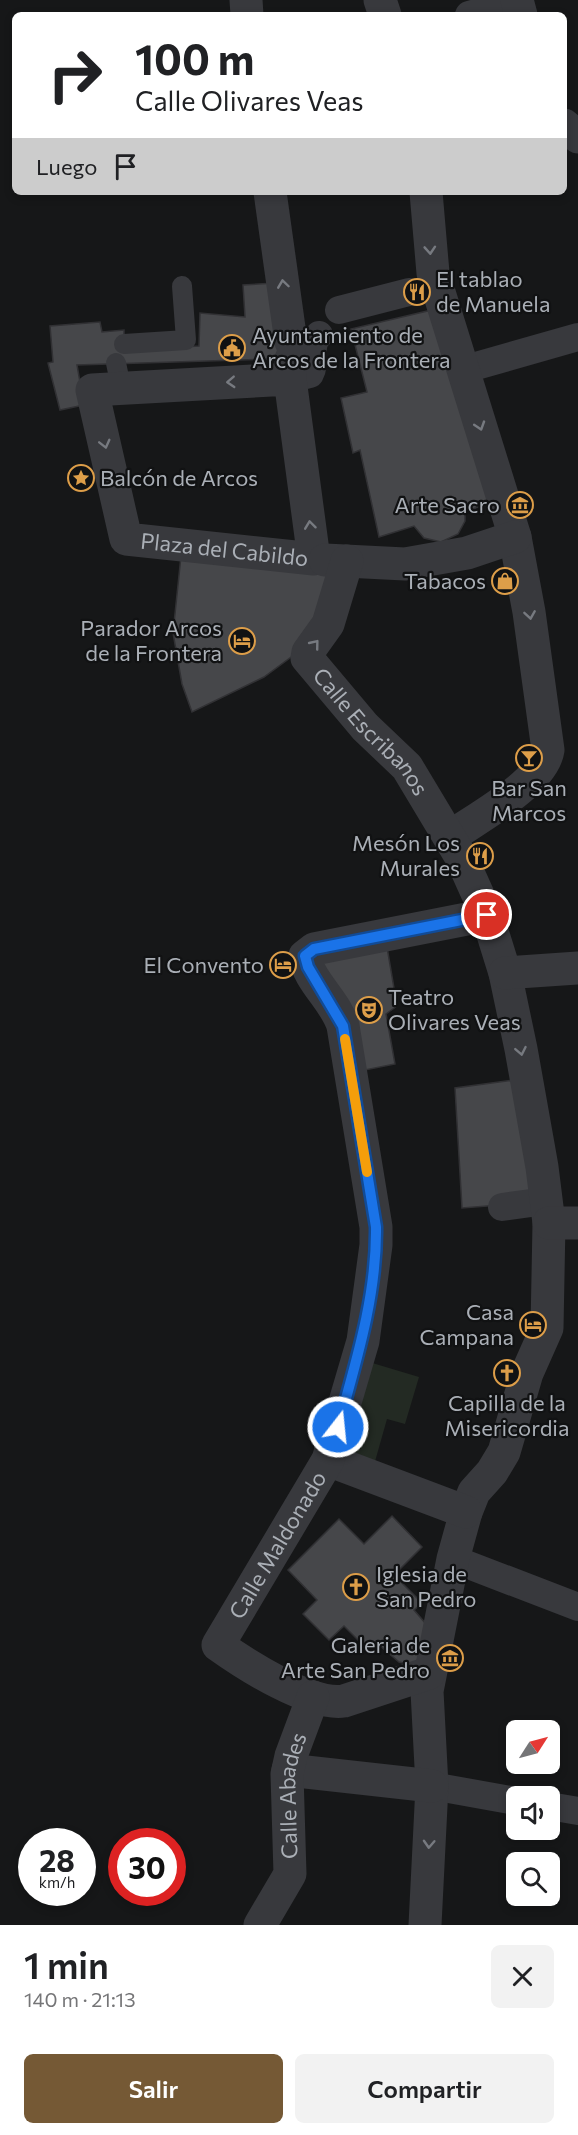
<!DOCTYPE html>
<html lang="es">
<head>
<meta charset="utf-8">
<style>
  body { margin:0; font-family:Commissioner,sans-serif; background:#f2f2f2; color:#202124; height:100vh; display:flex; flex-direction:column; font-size:22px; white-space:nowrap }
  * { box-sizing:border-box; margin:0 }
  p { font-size:20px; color:#757577 }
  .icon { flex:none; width:33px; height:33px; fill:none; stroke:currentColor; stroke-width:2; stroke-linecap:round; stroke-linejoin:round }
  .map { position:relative; height:1925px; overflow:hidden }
  .details { display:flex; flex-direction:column; background:#fff; flex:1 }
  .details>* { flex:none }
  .guide { position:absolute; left:12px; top:12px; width:555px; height:183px; border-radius:9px; box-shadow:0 3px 9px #0003; background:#fff; color:#202124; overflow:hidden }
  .needle { width:39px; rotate:54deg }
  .controls { position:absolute; left:506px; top:1720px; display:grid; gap:12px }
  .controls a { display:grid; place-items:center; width:54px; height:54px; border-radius:9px; background:#fff; box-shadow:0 3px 9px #0003; font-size:30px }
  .speed { position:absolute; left:18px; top:1828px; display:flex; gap:12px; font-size:30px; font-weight:700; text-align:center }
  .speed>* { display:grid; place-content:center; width:78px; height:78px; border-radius:50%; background:#fff; box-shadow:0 3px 9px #0003; line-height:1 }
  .speed small { font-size:15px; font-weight:400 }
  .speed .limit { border:9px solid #d22; background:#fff; color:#111 }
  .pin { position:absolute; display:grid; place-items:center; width:51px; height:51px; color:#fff; margin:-26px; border:3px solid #fff; border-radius:50%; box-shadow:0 2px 6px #0007 }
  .me { position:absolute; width:66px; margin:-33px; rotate:16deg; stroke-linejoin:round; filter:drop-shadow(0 0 4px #0008) }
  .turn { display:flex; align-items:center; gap:21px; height:126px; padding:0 24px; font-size:27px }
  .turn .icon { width:78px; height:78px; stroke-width:2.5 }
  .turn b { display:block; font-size:42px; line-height:51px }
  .then { display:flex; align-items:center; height:57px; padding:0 24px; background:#0003; gap:12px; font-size:22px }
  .round { display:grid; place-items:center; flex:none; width:63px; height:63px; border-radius:9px; background:#f2f2f2 }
  .overview { display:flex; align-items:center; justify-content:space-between; height:102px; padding:0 24px }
  h1 { font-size:36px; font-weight:600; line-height:45px }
  .button { display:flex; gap:12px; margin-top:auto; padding:12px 24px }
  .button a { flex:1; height:69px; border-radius:9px; background:#755935; color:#fff; font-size:24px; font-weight:600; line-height:69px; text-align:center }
  .button a+a { background:#f2f2f2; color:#202124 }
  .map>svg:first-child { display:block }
</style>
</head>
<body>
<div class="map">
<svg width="578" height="1925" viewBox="0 0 578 1925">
  <rect width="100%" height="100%" fill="#161718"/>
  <path fill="#232a23" d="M369,1362L419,1377L405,1424L387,1419L374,1465L341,1454Z"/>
  <path fill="#46474a" stroke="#313134" stroke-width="1.5" d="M275,283L304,358L77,365L84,405L60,410L48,363L53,362L50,326L100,322L102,332L124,330V350L199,346L200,313L245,317L243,285Z
    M436,309L498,502L465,511V521L458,534L441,542L424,538L414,526L379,537L360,450L353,453L341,398L367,392L351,329Z
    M181,556L340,570L302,649L264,677L192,712L182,684L173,633Z
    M387,947L397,1006L386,1014L395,1064L360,1071L315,958Z
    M522,1079L540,1202L462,1208L455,1088Z
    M392,1516L422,1547L394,1575L422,1603L414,1610L432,1631L420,1661L408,1664L399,1662L379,1645L371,1653L344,1626L329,1640L303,1614L317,1600L288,1570L339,1519L364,1544Z"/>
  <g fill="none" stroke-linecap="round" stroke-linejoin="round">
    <path stroke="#38393d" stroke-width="20" d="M124,344L186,340L182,286
      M116,363L121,387"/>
    <path stroke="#38393d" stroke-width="28" d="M469,15L517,1
      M339,310L409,292
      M462,370L578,337
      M290,379L310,374C317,362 307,345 319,335
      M502,1207L546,1201
      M453,1559L578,1607
      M432,1786L516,1801
      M549,1806L578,1811"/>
    <g stroke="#38393d" stroke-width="33">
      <path d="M246,0L247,15"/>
      <path d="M380,0L385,15"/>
      <path d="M517,0L521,15"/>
      <path d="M564,125L578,137"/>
      <path d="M270,192L291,342"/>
      <path d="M426,192L433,273L515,537L529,612L548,750C543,783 477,818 450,837"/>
      <path id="s1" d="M290,379L92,390L126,539L314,559L290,379L291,359"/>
      <path d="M325,560L405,564L467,553L515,537"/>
      <path id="s2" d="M347,561L328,624L308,652L307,658L365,727L407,767L461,857L487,915L505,973L521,1049L542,1167L549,1223L547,1328L527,1373L504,1452L492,1472L474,1492L466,1512L453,1559L427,1691L432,1786L425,1925"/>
      <path d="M505,973L578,968"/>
      <path d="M549,1223H578"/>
      <path d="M328,1460L466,1512"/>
      <path id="s3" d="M429,1673L344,1701C310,1706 246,1665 218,1645L328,1460L363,1341L376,1245V1227L343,1026C336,1001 308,981 305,956L314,949L487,915"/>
      <path d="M288,1770L432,1786"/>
      <path id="s4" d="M260,1925L290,1874L287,1774L291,1756L313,1697"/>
    </g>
  </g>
  <defs><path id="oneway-chevron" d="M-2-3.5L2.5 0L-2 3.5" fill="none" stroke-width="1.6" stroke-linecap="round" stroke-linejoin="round" transform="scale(1.5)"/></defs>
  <g stroke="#777a80">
    <use href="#oneway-chevron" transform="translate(430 250) rotate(86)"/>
    <use href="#oneway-chevron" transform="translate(283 284) rotate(-98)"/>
    <use href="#oneway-chevron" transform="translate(231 382) rotate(177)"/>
    <use href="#oneway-chevron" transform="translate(480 426) rotate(72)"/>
    <use href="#oneway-chevron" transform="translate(105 444) rotate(76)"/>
    <use href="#oneway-chevron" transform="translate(310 525) rotate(-97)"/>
    <use href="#oneway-chevron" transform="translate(530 615) rotate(81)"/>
    <use href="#oneway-chevron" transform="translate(315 644) rotate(-51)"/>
    <use href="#oneway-chevron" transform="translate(521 1051) rotate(79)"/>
    <use href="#oneway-chevron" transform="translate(429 1844) rotate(93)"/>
  </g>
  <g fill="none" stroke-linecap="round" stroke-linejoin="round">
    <defs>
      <path id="route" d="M338,1427C356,1362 377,1295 376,1227L343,1026L308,967L305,956L314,949L487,915"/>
    </defs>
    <use href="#route" stroke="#114b97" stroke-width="15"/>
    <use href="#route" stroke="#1a73e8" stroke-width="10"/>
    <path stroke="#f59e0b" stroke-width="10" d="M345,1039L367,1172"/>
  </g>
  <defs>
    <symbol id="restaurant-ring" viewBox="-11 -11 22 22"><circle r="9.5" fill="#111213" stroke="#dd9e49" stroke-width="1.5"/><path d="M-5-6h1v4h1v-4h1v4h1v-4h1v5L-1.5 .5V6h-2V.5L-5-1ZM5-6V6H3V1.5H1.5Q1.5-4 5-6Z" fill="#dd9e49"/></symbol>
    <symbol id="civic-ring" viewBox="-11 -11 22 22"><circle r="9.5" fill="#111213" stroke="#dd9e49" stroke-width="1.5"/><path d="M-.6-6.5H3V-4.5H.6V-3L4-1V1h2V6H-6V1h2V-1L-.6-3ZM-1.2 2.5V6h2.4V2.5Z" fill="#dd9e49"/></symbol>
    <symbol id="sight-ring" viewBox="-11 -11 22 22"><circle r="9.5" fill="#111213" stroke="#dd9e49" stroke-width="1.5"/><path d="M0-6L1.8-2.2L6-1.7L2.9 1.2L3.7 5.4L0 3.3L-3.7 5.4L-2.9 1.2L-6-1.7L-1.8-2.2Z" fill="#dd9e49"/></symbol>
    <symbol id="museum-ring" viewBox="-11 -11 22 22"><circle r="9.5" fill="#111213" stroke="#dd9e49" stroke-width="1.5"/><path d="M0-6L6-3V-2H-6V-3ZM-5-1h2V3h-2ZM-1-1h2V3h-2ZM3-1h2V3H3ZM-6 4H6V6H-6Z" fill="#dd9e49"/></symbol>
    <symbol id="shop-ring" viewBox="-11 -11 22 22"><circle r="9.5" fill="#111213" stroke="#dd9e49" stroke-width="1.5"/><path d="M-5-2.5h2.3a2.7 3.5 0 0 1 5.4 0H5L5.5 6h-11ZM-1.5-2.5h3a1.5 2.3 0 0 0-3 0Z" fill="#dd9e49"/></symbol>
    <symbol id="hotel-ring" viewBox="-11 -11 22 22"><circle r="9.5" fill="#111213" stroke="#dd9e49" stroke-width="1.5"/><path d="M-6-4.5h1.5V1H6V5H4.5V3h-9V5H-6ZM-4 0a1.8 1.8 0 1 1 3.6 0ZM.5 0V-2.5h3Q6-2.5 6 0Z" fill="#dd9e49"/></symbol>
    <symbol id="bar-ring" viewBox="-11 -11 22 22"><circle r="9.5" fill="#111213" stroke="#dd9e49" stroke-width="1.5"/><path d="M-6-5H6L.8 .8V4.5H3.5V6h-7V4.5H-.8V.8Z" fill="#dd9e49"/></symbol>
    <symbol id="theatre-ring" viewBox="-11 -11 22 22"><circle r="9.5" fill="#111213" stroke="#dd9e49" stroke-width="1.5"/><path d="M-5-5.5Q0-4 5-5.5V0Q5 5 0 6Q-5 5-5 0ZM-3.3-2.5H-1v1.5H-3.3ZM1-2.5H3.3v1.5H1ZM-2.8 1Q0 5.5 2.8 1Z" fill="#dd9e49"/></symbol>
    <symbol id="church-ring" viewBox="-11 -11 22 22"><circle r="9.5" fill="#111213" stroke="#dd9e49" stroke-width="1.5"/><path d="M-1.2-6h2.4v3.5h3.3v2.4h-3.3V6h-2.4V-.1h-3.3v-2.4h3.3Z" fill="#dd9e49"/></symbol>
  </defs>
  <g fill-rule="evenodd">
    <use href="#restaurant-ring" x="402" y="277" width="30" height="30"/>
    <use href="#civic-ring" x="217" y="333" width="30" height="30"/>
    <use href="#sight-ring" x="66" y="463" width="30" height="30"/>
    <use href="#museum-ring" x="505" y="490" width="30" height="30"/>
    <use href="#shop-ring" x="490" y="566" width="30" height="30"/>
    <use href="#hotel-ring" x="227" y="626" width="30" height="30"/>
    <use href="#bar-ring" x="514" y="743" width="30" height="30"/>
    <use href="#restaurant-ring" x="465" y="841" width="30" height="30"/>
    <use href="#hotel-ring" x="268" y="950" width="30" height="30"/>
    <use href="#theatre-ring" x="354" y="995" width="30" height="30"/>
    <use href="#hotel-ring" x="518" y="1310" width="30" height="30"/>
    <use href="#church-ring" x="492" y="1358" width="30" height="30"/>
    <use href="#church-ring" x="341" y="1572" width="30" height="30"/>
    <use href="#museum-ring" x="435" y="1643" width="30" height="30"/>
  </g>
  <g text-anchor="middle" stroke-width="4.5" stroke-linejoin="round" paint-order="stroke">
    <g font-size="22" fill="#aaafb6" stroke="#111213" text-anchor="end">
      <text x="436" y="287" text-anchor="start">El tablao<tspan x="436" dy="25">de Manuela</tspan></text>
      <text x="252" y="343" text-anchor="start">Ayuntamiento de<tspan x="252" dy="25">Arcos de la Frontera</tspan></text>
      <text x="100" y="486" text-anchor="start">Balcón de Arcos</text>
      <text x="500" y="513">Arte Sacro</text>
      <text x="486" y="589">Tabacos</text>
      <text x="222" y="636">Parador Arcos<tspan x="222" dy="25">de la Frontera</tspan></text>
      <text x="529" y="796" text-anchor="middle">Bar San<tspan x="529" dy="25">Marcos</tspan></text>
      <text x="460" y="851">Mesón Los<tspan x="460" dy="25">Murales</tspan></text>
      <text x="264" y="973">El Convento</text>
      <text x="388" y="1005" text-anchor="start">Teatro<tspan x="388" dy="25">Olivares Veas</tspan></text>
      <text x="514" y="1320">Casa<tspan x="514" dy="25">Campana</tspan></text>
      <text x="507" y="1411" text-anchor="middle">Capilla de la<tspan x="507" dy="25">Misericordia</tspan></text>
      <text x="376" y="1582" text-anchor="start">Iglesia de<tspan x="376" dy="25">San Pedro</tspan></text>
      <text x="430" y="1653">Galeria de<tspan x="430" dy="25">Arte San Pedro</tspan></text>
    </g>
    <g font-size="22" fill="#aaafb6" stroke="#111213">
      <text dy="8" stroke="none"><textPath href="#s1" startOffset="450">Plaza del Cabildo</textPath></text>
      <text dy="8" stroke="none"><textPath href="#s2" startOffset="204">Calle Escribanos</textPath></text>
      <text dy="8" stroke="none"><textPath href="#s3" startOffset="346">Calle Maldonado</textPath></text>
      <text dy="8" stroke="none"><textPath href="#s4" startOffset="138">Calle Abades</textPath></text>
    </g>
  </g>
</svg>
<div class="controls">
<a><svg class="needle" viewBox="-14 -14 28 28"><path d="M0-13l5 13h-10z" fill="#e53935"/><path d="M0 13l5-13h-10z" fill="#757577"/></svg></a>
<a><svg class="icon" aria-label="sound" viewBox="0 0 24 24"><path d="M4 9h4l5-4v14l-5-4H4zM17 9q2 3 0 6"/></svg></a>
<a><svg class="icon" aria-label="search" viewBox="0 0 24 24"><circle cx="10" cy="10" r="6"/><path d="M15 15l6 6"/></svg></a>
</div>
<div class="speed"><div>28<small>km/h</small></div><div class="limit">30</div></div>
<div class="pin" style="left:487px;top:915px;background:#d93025"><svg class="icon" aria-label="arrive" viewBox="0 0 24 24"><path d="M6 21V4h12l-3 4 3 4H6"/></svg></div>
<svg class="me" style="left:338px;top:1427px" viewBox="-20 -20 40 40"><circle r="17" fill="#1a73e8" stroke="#fff" stroke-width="3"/><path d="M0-11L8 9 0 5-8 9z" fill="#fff"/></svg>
<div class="guide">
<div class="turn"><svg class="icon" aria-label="right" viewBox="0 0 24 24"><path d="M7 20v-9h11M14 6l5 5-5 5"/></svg><div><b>100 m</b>Calle Olivares Veas</div></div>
<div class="then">Luego<svg class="icon" aria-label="arrive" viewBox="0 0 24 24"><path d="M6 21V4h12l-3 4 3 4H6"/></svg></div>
</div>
</div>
<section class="details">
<div class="overview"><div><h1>1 min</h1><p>140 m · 21:13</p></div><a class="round"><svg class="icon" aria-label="close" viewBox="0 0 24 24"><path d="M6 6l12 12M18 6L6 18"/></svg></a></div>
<div class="button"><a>Salir</a><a>Compartir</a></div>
</section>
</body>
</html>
